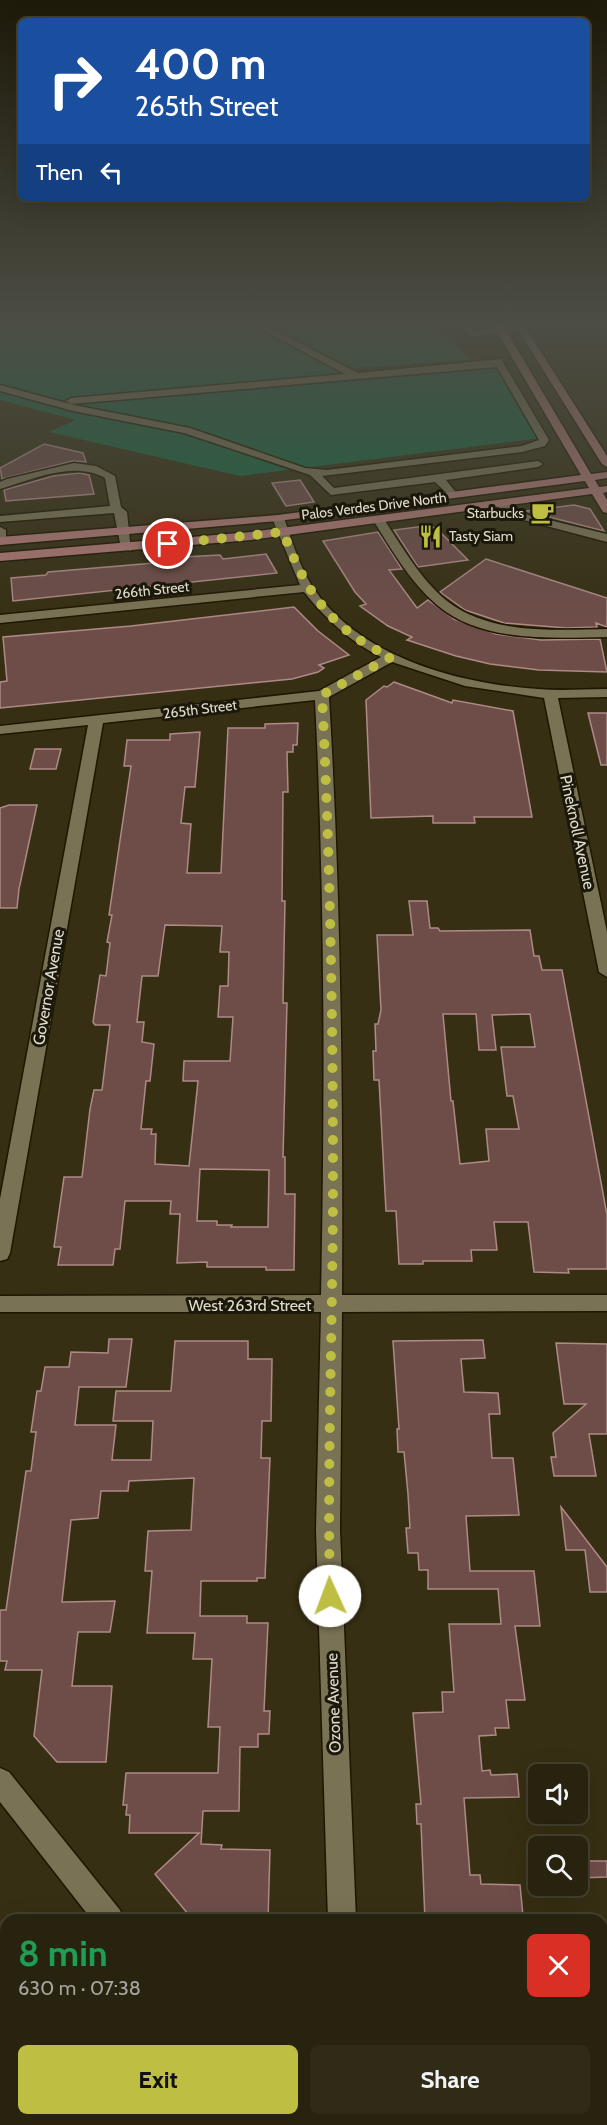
<!DOCTYPE html>
<html lang="en">
<head>
<meta charset="utf-8">
<style>
  body { margin:0; font-family:Cabin,sans-serif; background:#302b17; color:#f1f3f6; height:100vh; display:flex; flex-direction:column; font-size:22px; white-space:nowrap }
  * { box-sizing:border-box; margin:0 }
  p { font-size:20px; color:#a5a49e }
  .icon { flex:none; width:33px; height:33px; fill:none; stroke:currentColor; stroke-width:2; stroke-linecap:round; stroke-linejoin:round }
  .map { position:relative; flex:1; overflow:hidden }
  .side { position:absolute; left:0px; top:1914px; width:608px; height:212px; display:flex; flex-direction:column; background:#28230e; border-radius:18px 18px 0 0; box-shadow:0 6px 24px #0002,0 0 0 2px #44402e }
  .side>* { flex:none }
  .hud { position:absolute; left:18px; top:18px; width:572px; height:183px; border-radius:9px; box-shadow:0 6px 24px #0002,0 0 0 2px #44402e; background:#1a4fa0; color:#fff; overflow:hidden }
  .controls { position:absolute; left:528px; top:1764px; display:grid; gap:12px }
  .controls a { display:grid; place-items:center; width:60px; height:60px; border-radius:9px; background:#28230e; box-shadow:0 6px 24px #0002,0 0 0 2px #44402e; font-size:30px }
  .pin { position:absolute; display:grid; place-items:center; width:51px; height:51px; color:#fff; margin:-26px; border:3px solid #fff; border-radius:50%; box-shadow:0 2px 6px #0007 }
  .me { position:absolute; width:66px; margin:-33px; rotate:358deg; stroke-linejoin:round; filter:drop-shadow(0 0 4px #0008) }
  .turn { display:flex; align-items:center; gap:21px; height:126px; padding:0 18px; font-size:27px }
  .turn .icon { width:78px; height:78px; stroke-width:2.5 }
  .turn b { display:block; font-size:42px; line-height:51px }
  .then { display:flex; align-items:center; height:57px; padding:0 18px; background:#0003; gap:12px; font-size:22px }
  .round { display:grid; place-items:center; flex:none; width:63px; height:63px; border-radius:9px; background:#302b17 }
  .head { display:flex; align-items:center; justify-content:space-between; height:102px; padding:0 18px }
  h1 { font-size:36px; font-weight:700; line-height:45px; color:#1e9e55 }
  .button { display:flex; gap:12px; margin-top:auto; padding:12px 18px }
  .button a { flex:1; height:69px; border-radius:9px; background:#bebf42; color:#111; font-size:24px; font-weight:700; line-height:69px; text-align:center }
  .button a+a { background:#302b17; color:#f1f3f6 }
  .map>svg:first-child { display:block }
</style>
</head>
<body>
<div class="map">
<svg width="607" height="2125" viewBox="0 0 607 2125">
  <rect width="100%" height="100%" fill="#362f13"/>
  <path fill="#166842" d="M0,325H258L348,373L495,362L541,438L240,476L49,432L76,420L0,400Z
    M285,325H435L470,360L353,368L274,328Z"/>
  <path fill="#6e4d49" stroke="#ae8a85" stroke-width="1.5" fill-rule="evenodd" d="M44,444L83,453L86,462L73,461L2,479L0,468Z
    M80,473L89,475L94,494L6,501L4,490L53,476Z
    M300,480L314,502L286,506L272,483Z
    M574,505L590,509L604,531L526,511Z
    M425,526L436,528L468,560L418,567L394,530Z
    M378,532L402,569L389,570L417,608L428,600L454,619L496,634L541,640L600,639L607,672L539,670L490,664L456,656L407,640L412,637L388,626L360,606L366,604L355,592L323,541Z
    M266,554L277,573L13,601L11,578L46,575L48,572L166,562L165,558L220,555L223,559Z
    M486,559L607,598V627L596,623L597,627L566,628L504,623L465,610L440,592Z
    M294,607L318,631L349,655L319,665L324,668L318,672L292,679L0,708V682L7,681L3,637L131,626Z
    M394,682L452,703L453,700L513,711L532,817H474L475,823H433V816L371,818L366,700L384,686L387,687Z
    M588,713H607V765H601Z
    M298,723L297,745H293V752H287L288,792H283L282,901H285L283,1003H287L283,1157H285V1194H295L294,1270H266V1267H207V1262L177,1263L180,1214H170L171,1201H125L120,1249H115L113,1265H58L61,1247H54L64,1177H82L90,1109L94,1090H102L110,1025H95L93,1022L100,975L106,976L110,943L107,942L112,915H109L131,766H124L127,740H170V734L200,732L195,787H185L181,823L191,824L187,873H221L228,728H265V724ZM165,925L222,926L220,952H229L228,986H220L218,1017H233L230,1061H184L183,1081H198L189,1166L155,1164L156,1134H151L152,1129H141L146,1081H150L154,1044L142,1042L144,1022H137L142,976H158ZM200,1169L269,1170L268,1227H231L232,1225H217V1221H197Z
    M35,749H61L56,769H30Z
    M9,805H37L19,889L17,908H0V808Z
    M409,901H427L430,928H438L440,931L530,930L534,956H539L542,970H562L607,1215V1269H568L569,1273L534,1272L528,1222H494L497,1250H471L472,1261H423V1264H399L396,1211H386L379,1080H374L373,1051H376L375,1024H378L381,1010L377,935H413ZM443,1014H476L479,1050H496L492,1015L530,1014L535,1047H501L507,1096H513L519,1129H486L489,1161L460,1164L453,1101H451Z
    M109,1339H132L126,1387H79L75,1425H116L112,1460H151L153,1421H113L116,1391H171L175,1341H248V1359H272L271,1421H262L261,1458H270L265,1578H257V1581H201L200,1616H247V1623H268L264,1711H270L269,1734H258V1747H240L239,1811H203L201,1844L222,1845L221,1849L270,1850L268,1920H193L155,1874L199,1833H129L130,1815H126L127,1805H123L126,1773H218L220,1727H208L212,1659H193L195,1633H147L152,1571H145L148,1531L191,1530L194,1478L129,1481L128,1491H101L98,1518L71,1520L62,1602L115,1601L110,1632H78L72,1686H112L106,1762H57L34,1736L42,1670H5L7,1661H0V1610H6L26,1471H31L36,1432H31L37,1391H41L45,1367H69L71,1352L108,1353Z
    M483,1340L485,1358L461,1359L464,1392L498,1393L500,1414H489L492,1458H513L519,1515L466,1516L470,1571H534L540,1626H515L525,1700H506L509,1728H495L496,1735L479,1736L482,1771L490,1770L491,1775L517,1774L519,1797L464,1798L470,1875H480L481,1884L520,1885L523,1916H520L521,1920H425L421,1824H417L416,1804H421L413,1713L443,1712L442,1692H454L449,1624H501L498,1589H428V1570H419L418,1553H408L406,1528H410L408,1494L404,1452H398L397,1429H399L393,1341Z
    M556,1343L607,1344V1434H589L596,1476H554L551,1457H556L553,1433L586,1404H564Z
    M561,1507L607,1567V1592H590L585,1550H566Z
    M578,1861H607V1877L578,1878Z"/>
  <g fill="none" stroke-linecap="round" stroke-linejoin="round">
    <defs>
      <path id="minor" d="M253,325H264L358,373L501,359L549,440L545,446L522,452L322,476L334,488L538,461L543,464L538,467L446,480L458,495L452,498L435,482L331,495L310,475L184,433L73,411L0,391V385L74,405L190,428L305,468L327,470L522,446L539,440L497,367L71,404L66,401L71,398L345,374Z
        M455,325H465L474,331L502,328L507,331L472,337Z
        M74,463L96,466L115,476L121,507L127,512L131,551L121,548L114,513L0,522V516L110,506L105,478C74,460 31,480 0,489V482L7,479Z
        M496,502H504L528,515L607,534V542L520,519L496,506Z
        M278,515L284,518C292,541 299,565 312,586C358,657 459,684 538,689C561,691 584,689 607,689V697L558,698L607,932V977L599,972L544,698L465,686L392,662L329,697C341,896 343,1096 342,1295H607V1311L342,1312L340,1530L356,1920H328L316,1530L321,1312H0V1296L321,1295C325,1097 325,898 315,700L103,723L10,1253L7,1259L0,1261V1199L88,725L0,734V726L319,691L381,657C350,642 326,619 304,592L0,623V615L300,585L272,518Z
        M375,518H383C402,546 420,579 447,601C491,635 555,630 607,629V637C553,638 481,643 437,605C410,582 392,550 373,520Z
        M0,527L6,530V540L0,544Z
        M0,1768L9,1772L120,1910L124,1920H92L0,1802Z
        M602,1988H607V2018L602,2017Z
        M0,1991H6V2021H0Z
        M158,2120H188V2125H158Z"/>
      <path id="major" d="M493,325H503L591,474L607,472V478L595,480L599,487L607,486V492L603,493L607,500V513L603,512L592,494L251,540L0,561V553L251,532L589,488L585,481L278,521L0,545V537L278,515L581,475Z
        M515,325H524L607,456V467L602,464Z"/>
    </defs>
    <use href="#minor" stroke="#1e1700" stroke-width="3"/>
    <use href="#major" stroke="#1e1700" stroke-width="3"/>
    <use href="#minor" fill="#7a7254" fill-rule="evenodd"/>
    <use href="#major" fill="#ae7874" fill-rule="evenodd"/>
  </g>
  <linearGradient id="sky" x2="0" y2="1"><stop stop-color="#1e1a0a"/><stop offset="0.52" stop-color="#4c4d44"/><stop offset="1" stop-color="#4c4d44" stop-opacity="0"/></linearGradient>
  <rect width="607" height="623" fill="url(#sky)"/>
  <g fill="none" stroke-linecap="round" stroke-linejoin="round">
    <path stroke="#bebf42" stroke-width="10" stroke-dasharray="0 18" d="M168,544L283,532C306,592 331,630 391,657L322,695C330,856 333,1018 333,1180C333,1318 327,1457 330,1596"/>
  </g>
  <defs>
    <symbol id="cafe-bare" viewBox="-9 -9 18 18"><path d="M-5.5-4.5H6V0H3Q3 3.5 0 3.5H-2.5Q-5.5 3.5-5.5 0ZM3-3.2v2h1.7v-2ZM-6 4.5H4V6H-6Z" fill="#bebf42" stroke="#1b180b" stroke-width="2.5" paint-order="stroke"/></symbol>
    <symbol id="restaurant-bare" viewBox="-9 -9 18 18"><path d="M-5-6h1v4h1v-4h1v4h1v-4h1v5L-1.5 .5V6h-2V.5L-5-1ZM5-6V6H3V1.5H1.5Q1.5-4 5-6Z" fill="#bebf42" stroke="#1b180b" stroke-width="2.5" paint-order="stroke"/></symbol>
  </defs>
  <g fill-rule="evenodd">
    <use href="#cafe-bare" x="526" y="496" width="33" height="33"/>
    <use href="#restaurant-bare" x="414" y="520" width="33" height="33"/>
  </g>
  <g text-anchor="middle" stroke-width="6" stroke-linejoin="round" paint-order="stroke">
    <g font-size="14" fill="#e0dccc" stroke="#1b180b">
      <text transform="translate(374 506) rotate(-7)" y="5">Palos Verdes Drive North</text>
      <text transform="translate(152 590) rotate(-6)" y="5">266th Street</text>
      <text transform="translate(200 709) rotate(-7)" y="5">265th Street</text>
    </g>
    <g font-size="14" fill="#e0dccc" stroke="#1b180b" text-anchor="end">
      <text x="524" y="518">Starbucks</text>
      <text x="449" y="541" text-anchor="start">Tasty Siam</text>
    </g>
    <g font-size="16" fill="#e0dccc" stroke="#1b180b">
      <text transform="translate(578 832) rotate(78)" y="6">Pineknoll Avenue</text>
      <text transform="translate(48 987) rotate(-80)" y="6">Governor Avenue</text>
      <text x="250" y="1311">West 263rd Street</text>
      <text transform="translate(333 1703) rotate(-92)" y="6">Ozone Avenue</text>
    </g>
  </g>
</svg>
<div class="controls">
<a><svg class="icon" aria-label="sound" viewBox="0 0 24 24"><path d="M4 9h4l5-4v14l-5-4H4zM17 9q2 3 0 6"/></svg></a>
<a><svg class="icon" aria-label="search" viewBox="0 0 24 24"><circle cx="10" cy="10" r="6"/><path d="M15 15l6 6"/></svg></a>
</div>
<div class="pin" style="left:168px;top:544px;background:#d93025"><svg class="icon" aria-label="arrive" viewBox="0 0 24 24"><path d="M6 21V4h12l-3 4 3 4H6"/></svg></div>
<svg class="me" style="left:330px;top:1596px" viewBox="-20 -20 40 40"><circle r="19" fill="#fff"/><path d="M0-13L10 11 0 6-10 11z" fill="#bebf42"/></svg>
<div class="hud">
<div class="turn"><svg class="icon" aria-label="right" viewBox="0 0 24 24"><path d="M7 20v-9h11M14 6l5 5-5 5"/></svg><div><b>400 m</b>265th Street</div></div>
<div class="then">Then<svg class="icon" aria-label="left" viewBox="0 0 24 24"><path d="M17 20v-9H6M10 6l-5 5 5 5"/></svg></div>
</div>
<section class="side">
<div class="head"><div><h1>8 min</h1><p>630 m · 07:38</p></div><a class="round" style="background:#d93025;color:#fff"><svg class="icon" aria-label="close" viewBox="0 0 24 24"><path d="M6 6l12 12M18 6L6 18"/></svg></a></div>
<div class="button"><a>Exit</a><a>Share</a></div>
</section>
</div>
</body>
</html>
